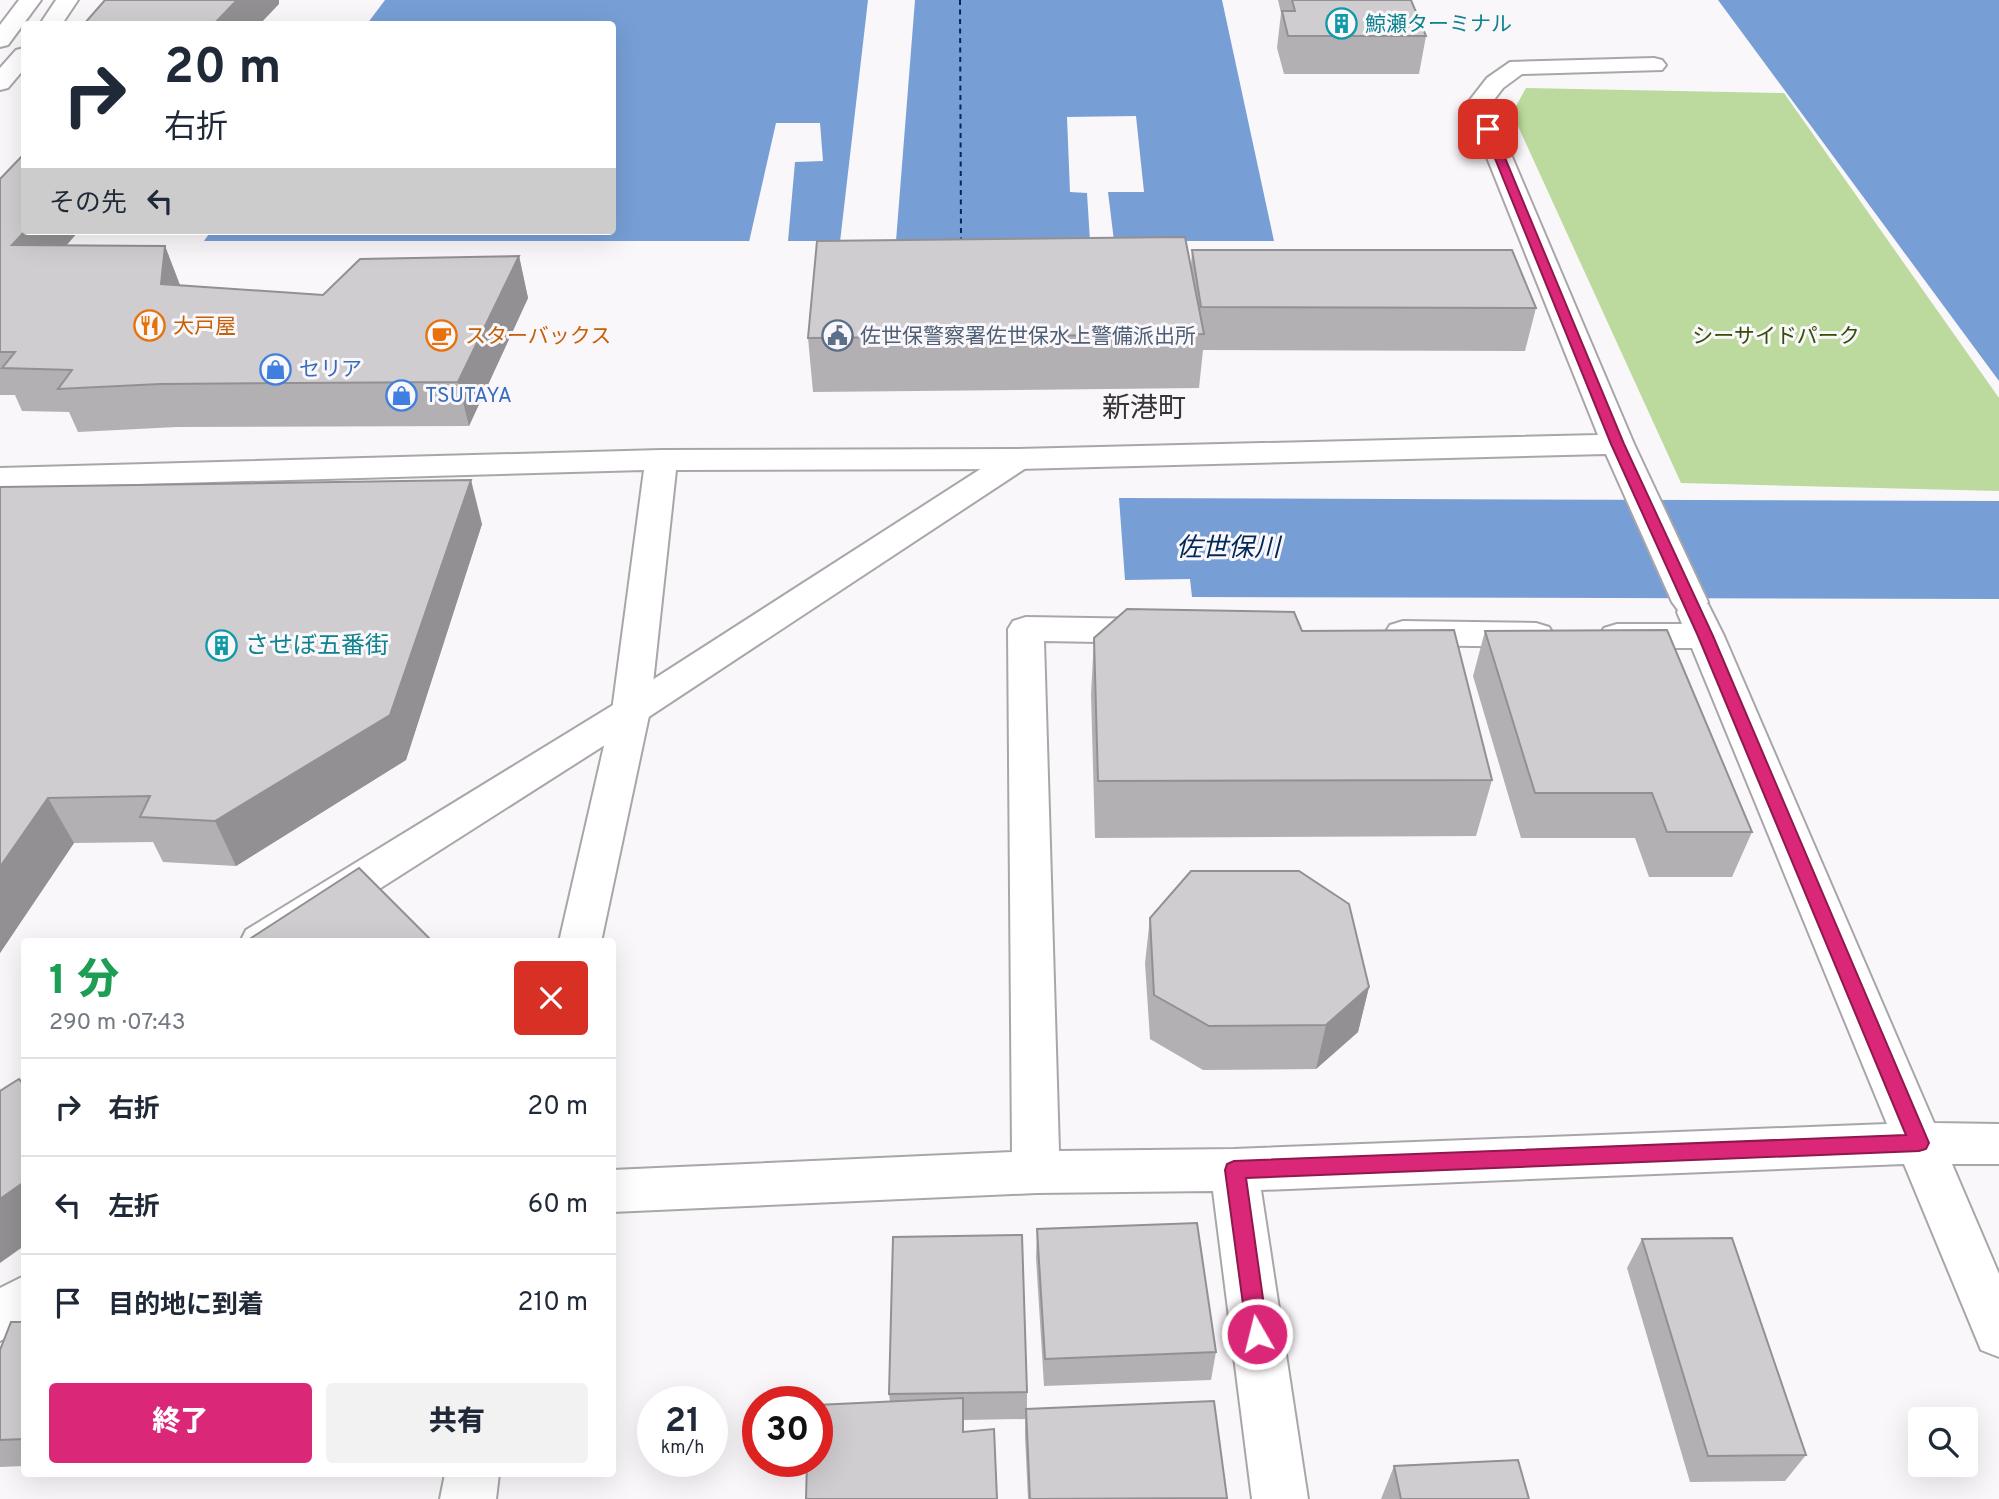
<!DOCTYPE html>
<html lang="ja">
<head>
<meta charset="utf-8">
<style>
  body { margin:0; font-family:Overpass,"Noto Sans JP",sans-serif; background:#f2f2f3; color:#1f2937; height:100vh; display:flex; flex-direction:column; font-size:26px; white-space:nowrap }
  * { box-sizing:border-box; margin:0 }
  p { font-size:23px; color:#747a83 }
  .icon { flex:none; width:38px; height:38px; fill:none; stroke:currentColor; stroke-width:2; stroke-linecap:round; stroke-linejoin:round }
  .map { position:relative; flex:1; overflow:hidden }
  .details { position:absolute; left:21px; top:938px; width:595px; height:539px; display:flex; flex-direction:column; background:#fff; border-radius:7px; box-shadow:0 7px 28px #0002 }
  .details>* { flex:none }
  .banner { position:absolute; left:21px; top:21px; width:595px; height:214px; border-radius:7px; box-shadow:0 7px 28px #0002; background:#fff; color:#1f2937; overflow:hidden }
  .buttons { position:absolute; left:1908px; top:1407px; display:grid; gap:14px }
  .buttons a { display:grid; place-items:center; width:70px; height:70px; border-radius:7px; background:#fff; box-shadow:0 7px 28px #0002; font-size:35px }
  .speed { position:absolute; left:637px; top:1386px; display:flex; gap:14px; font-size:35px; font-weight:700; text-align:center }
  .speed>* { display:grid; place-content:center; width:91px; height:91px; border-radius:50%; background:#fff; box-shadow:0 7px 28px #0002; line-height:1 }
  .speed small { font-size:18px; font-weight:400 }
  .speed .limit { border:10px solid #d22; background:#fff; color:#111 }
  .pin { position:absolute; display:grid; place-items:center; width:60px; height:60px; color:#fff; margin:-30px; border-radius:14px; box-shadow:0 4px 10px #0006 }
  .me { position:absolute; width:77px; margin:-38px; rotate:352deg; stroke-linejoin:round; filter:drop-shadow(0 0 5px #0008) }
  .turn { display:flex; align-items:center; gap:24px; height:147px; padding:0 28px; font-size:32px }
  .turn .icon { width:91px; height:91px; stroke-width:2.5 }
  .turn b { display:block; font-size:49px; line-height:60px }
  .then { display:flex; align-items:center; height:66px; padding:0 28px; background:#0003; gap:14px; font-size:26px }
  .round { display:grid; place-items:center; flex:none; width:74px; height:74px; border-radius:7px; background:#f2f2f3 }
  .headline { display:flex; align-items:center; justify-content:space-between; height:119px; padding:0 28px }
  h1 { font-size:42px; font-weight:800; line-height:52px; color:#1e9e55 }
  .button { display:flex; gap:14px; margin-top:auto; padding:14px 28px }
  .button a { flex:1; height:80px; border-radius:7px; background:#db2777; color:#fff; font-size:28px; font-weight:800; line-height:80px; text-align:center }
  .button a+a { background:#f2f2f3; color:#1f2937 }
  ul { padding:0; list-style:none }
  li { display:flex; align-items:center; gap:21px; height:98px; padding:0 28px; border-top:2px solid #e0e1e3 }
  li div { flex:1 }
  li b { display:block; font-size:26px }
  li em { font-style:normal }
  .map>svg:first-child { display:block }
</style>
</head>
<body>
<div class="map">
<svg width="1999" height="1499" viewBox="0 0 1999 1499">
  <rect width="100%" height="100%" fill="#faf7fa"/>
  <path fill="#bcda9d" d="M1526,88L1784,93L1999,398V491L1681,483L1512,113Z"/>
  <path fill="#779fd6" d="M385,0H1222L1274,241H204L211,231H612V24H367Z
    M1718,0H1999V381Z
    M1119,498L1999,501V599L1192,597L1190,579L1125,580Z"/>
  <path fill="#faf7fa" d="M868,0H915L896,241L840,242Z
    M1136,116L1144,192H1108L1114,241H1090L1087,193L1070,192L1067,117Z
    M776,123H820L823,161L795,162L788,241L749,242Z"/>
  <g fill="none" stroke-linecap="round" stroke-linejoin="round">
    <path stroke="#002859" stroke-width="2" stroke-dasharray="5 4.5" stroke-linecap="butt" d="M960,0L961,239"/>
    <defs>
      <path id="pedestrian" d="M1018,449L1029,452L1034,459L1029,466L644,720L296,942H240L246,930L618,702L1007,452Z"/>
      <path id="minor" d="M1695,600L1708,604L1724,636L1934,1123L1999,1124V1164H1952L1999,1274V1357L1981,1350L1904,1164L1261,1190L1308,1499H1252L1213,1191L1036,1193L612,1212V1170L1012,1152L1008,629L1013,621L1026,617L1154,619L1167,623L1172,631L1167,639L1154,643L1044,641L1059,1151L1234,1149L1887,1124L1692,648H1617L1604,644L1599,636L1604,628L1617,624H1682L1677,612L1682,604Z
        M1403,621L1536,623L1549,627L1554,635L1549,643L1536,647L1403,645L1390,641L1385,633L1390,625Z
        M24,1276V1329L0,1341V1288Z"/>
      <path id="tertiary" d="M1654,58L1662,60L1666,65L1662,70L1522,74L1503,88L1490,105L1634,444L1708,602L1702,610L1690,613L1678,610L1672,602L1606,454L1018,469L676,470L650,711L601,942H559L612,711L644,470L0,488V468L661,450L1018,449L1598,435L1466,105L1487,78L1510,62Z
        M445,1474H499L496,1499H440Z"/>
      <path id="primary" d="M56,0H78L62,24H40Z
        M24,48V69L8,88L0,90V68L16,50Z"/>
      <path id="motorway" d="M19,0H41L8,45L0,47V25Z"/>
    </defs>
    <use href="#pedestrian" stroke="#a9a6a9" stroke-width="4"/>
    <use href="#minor" stroke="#a9a6a9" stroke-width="4"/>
    <use href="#tertiary" stroke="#a9a6a9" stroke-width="4"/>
    <use href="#primary" stroke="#a9a6a9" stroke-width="4"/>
    <use href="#motorway" stroke="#a9a6a9" stroke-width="4"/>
    <use href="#pedestrian" fill="#fff" fill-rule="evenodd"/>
    <use href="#minor" fill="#fff" fill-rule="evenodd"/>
    <use href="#tertiary" fill="#fff" fill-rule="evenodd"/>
    <use href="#primary" fill="#fff" fill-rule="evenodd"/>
    <use href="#motorway" fill="#fff" fill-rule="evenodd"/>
  </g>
  <path fill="#b3b0b4" d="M1278,0H1411L1426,36L1419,74H1284L1277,48L1281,13Z
    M0,179L66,246H165L180,285L323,295L519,256L528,298L469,426L177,427L78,432L69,412L22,411L15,395H0Z
    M1192,250L1536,308L1525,351L1203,350L1199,388L813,392L808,338L1191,266Z
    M0,487L482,524L406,760L236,866L163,862L153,842L74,843L0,953Z
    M1302,631L1492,780L1476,836L1095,838L1091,694L1094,638Z
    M1485,631L1752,832L1732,877H1649L1635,838H1521L1473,676Z
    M1150,918L1369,987L1358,1032L1316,1069L1203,1070L1150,1039L1145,963Z
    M1037,1229L1216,1352L1211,1380L1044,1386L1036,1258Z
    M1642,1239L1806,1455L1785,1481L1690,1482L1627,1268Z
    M24,1322V1466L0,1467V1350Z
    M1027,1392V1409L1227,1498V1499H1028L1025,1436V1419L964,1420V1432L890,1402L889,1394Z
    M1394,1466L1529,1499H1381Z"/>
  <path fill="#929092" d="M237,0H279V4L260,24H214Z
    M25,231H79L30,287L12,245Z
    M165,246L181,288L161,284Z
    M519,256L528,298L469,426L458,382Z
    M471,480L482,524L406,760L236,866L215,821Z
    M48,798L74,843L0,953V867Z
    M1369,987L1358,1032L1316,1069L1326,1025Z
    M24,1182V1246L0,1263V1199Z"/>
  <path fill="#d0cdd1" stroke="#929092" stroke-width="2" d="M105,0H237L214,24H84Z
    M1292,0H1411L1426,36H1288L1282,11H1295Z
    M24,154L25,231L12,245L165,246L161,284L323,295L360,259L519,256L458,382L160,384L58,389L72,370L2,368L15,352H0V179Z
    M1185,237L1204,334L808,338L817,241Z
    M1192,250H1512L1536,308L1201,307Z
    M471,480L390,715L215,821L140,817L150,796L48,798L0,867V487Z
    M1127,609L1294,612L1302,631L1454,630L1492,780L1098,781L1094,638Z
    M1667,630L1752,832H1667L1652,793H1535L1485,631Z
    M359,868L433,942H245Z
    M1191,871H1299L1349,904L1369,987L1326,1025L1209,1026L1154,995L1150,918Z
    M19,1079L24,1085V1182L0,1199V1091Z
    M1197,1223L1216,1352L1045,1359L1037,1229Z
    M1022,1235L1027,1392L889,1394L893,1237Z
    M1732,1238L1806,1455L1708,1456L1642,1239Z
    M11,1322H24V1439L0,1440V1350Z
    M963,1398V1432L994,1429L997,1499H806L807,1461H817V1405Z
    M1214,1401L1227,1498L1030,1499L1026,1409Z
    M1518,1460L1529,1499H1401L1394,1466Z"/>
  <path fill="#db2777" stroke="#8e194d" stroke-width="2" d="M1488,126L1493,129L1624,444L1713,636L1929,1143L1926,1149L1919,1151L1246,1178L1268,1334L1265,1341L1257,1344L1250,1341L1247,1334L1225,1170L1227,1164L1234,1161L1906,1135L1698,636L1611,444L1483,129Z"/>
  <defs>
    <symbol id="building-ring" viewBox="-11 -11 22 22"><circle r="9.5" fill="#faf7fa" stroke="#0f9aa8" stroke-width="1.5"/><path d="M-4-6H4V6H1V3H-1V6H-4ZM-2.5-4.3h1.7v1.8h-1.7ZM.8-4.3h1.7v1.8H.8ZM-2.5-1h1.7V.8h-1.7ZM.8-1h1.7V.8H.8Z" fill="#0f9aa8"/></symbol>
    <symbol id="restaurant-ring" viewBox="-11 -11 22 22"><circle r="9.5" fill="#faf7fa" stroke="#e8710a" stroke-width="1.5"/><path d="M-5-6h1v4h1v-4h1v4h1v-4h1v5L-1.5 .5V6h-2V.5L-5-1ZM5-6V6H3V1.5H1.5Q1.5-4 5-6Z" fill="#e8710a"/></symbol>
    <symbol id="cafe-ring" viewBox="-11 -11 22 22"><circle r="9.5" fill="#faf7fa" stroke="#e8710a" stroke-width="1.5"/><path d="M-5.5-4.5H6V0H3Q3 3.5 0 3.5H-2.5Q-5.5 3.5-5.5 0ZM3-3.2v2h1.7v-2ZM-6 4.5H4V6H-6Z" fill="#e8710a"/></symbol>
    <symbol id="civic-ring" viewBox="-11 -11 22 22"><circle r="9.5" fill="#faf7fa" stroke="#5c6f8a" stroke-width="1.5"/><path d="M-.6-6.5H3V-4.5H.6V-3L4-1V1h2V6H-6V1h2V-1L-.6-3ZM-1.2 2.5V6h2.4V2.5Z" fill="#5c6f8a"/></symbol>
    <symbol id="shop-ring" viewBox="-11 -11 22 22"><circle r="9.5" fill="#faf7fa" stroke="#3f7fe0" stroke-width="1.5"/><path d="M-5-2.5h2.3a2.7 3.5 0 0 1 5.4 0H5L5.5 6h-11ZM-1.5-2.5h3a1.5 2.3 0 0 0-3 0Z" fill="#3f7fe0"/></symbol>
  </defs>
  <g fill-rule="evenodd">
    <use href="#building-ring" x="1324" y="6" width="35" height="35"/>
    <use href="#restaurant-ring" x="132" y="308" width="35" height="35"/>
    <use href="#cafe-ring" x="424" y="318" width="35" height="35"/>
    <use href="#civic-ring" x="820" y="318" width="35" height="35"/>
    <use href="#shop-ring" x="258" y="352" width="35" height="35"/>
    <use href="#shop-ring" x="384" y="378" width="35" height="35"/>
    <use href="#building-ring" x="204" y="628" width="35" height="35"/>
  </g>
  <g text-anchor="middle" stroke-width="6" stroke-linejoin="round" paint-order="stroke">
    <g font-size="21" fill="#0d838f" stroke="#faf7fa" text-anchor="start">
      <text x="1365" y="31">鯨瀬ターミナル</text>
    </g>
    <g font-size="21" fill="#c56008" stroke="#faf7fa" text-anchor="start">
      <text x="173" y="333">大戸屋</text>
      <text x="465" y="343">スターバックス</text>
    </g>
    <g font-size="21" fill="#4e5e75" stroke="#faf7fa" text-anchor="start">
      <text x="860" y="343">佐世保警察署佐世保水上警備派出所</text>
    </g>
    <g font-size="21" fill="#334e07" stroke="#faf7fa">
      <text x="1776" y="343">シーサイドパーク</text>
    </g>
    <g font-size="21" fill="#366cbe" stroke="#faf7fa" text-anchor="start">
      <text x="299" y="376">セリア</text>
      <text x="425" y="402">TSUTAYA</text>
    </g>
    <g font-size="24" fill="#0d838f" stroke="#faf7fa" text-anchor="start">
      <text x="245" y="653">させぼ五番街</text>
    </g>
    <g font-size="26" font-style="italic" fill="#002859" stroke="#faf7fa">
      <text x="1228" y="556">佐世保川</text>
    </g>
    <g font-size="28" fill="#363536" stroke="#faf7fa">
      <text x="1144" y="417">新港町</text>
    </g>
  </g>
</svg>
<div class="buttons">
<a><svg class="icon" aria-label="search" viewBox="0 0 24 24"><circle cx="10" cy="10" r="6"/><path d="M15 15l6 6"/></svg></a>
</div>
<div class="speed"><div>21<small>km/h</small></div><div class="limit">30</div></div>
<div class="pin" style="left:1488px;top:129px;background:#d93025"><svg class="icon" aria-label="arrive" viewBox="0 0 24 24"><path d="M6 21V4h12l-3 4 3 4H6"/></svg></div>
<svg class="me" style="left:1257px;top:1334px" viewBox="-20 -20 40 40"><circle r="17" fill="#db2777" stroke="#fff" stroke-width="3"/><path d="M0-11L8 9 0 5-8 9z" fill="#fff"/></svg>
<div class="banner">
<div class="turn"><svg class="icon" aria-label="right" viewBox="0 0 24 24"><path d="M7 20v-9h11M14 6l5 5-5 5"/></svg><div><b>20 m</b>右折</div></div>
<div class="then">その先<svg class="icon" aria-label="left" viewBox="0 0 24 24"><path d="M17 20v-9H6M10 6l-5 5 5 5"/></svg></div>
</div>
<section class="details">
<div class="headline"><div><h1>1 分</h1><p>290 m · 07:43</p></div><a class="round" style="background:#d93025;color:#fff"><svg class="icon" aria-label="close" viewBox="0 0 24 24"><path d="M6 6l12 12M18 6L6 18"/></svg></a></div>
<ul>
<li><svg class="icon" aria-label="right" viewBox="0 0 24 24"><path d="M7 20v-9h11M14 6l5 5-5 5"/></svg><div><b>右折</b></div><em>20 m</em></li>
<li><svg class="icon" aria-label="left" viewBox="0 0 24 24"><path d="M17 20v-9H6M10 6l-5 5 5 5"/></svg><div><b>左折</b></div><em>60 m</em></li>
<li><svg class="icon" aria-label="arrive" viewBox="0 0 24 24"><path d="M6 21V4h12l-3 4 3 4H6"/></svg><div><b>目的地に到着</b></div><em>210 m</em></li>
</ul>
<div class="button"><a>終了</a><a>共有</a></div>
</section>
</div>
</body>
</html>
